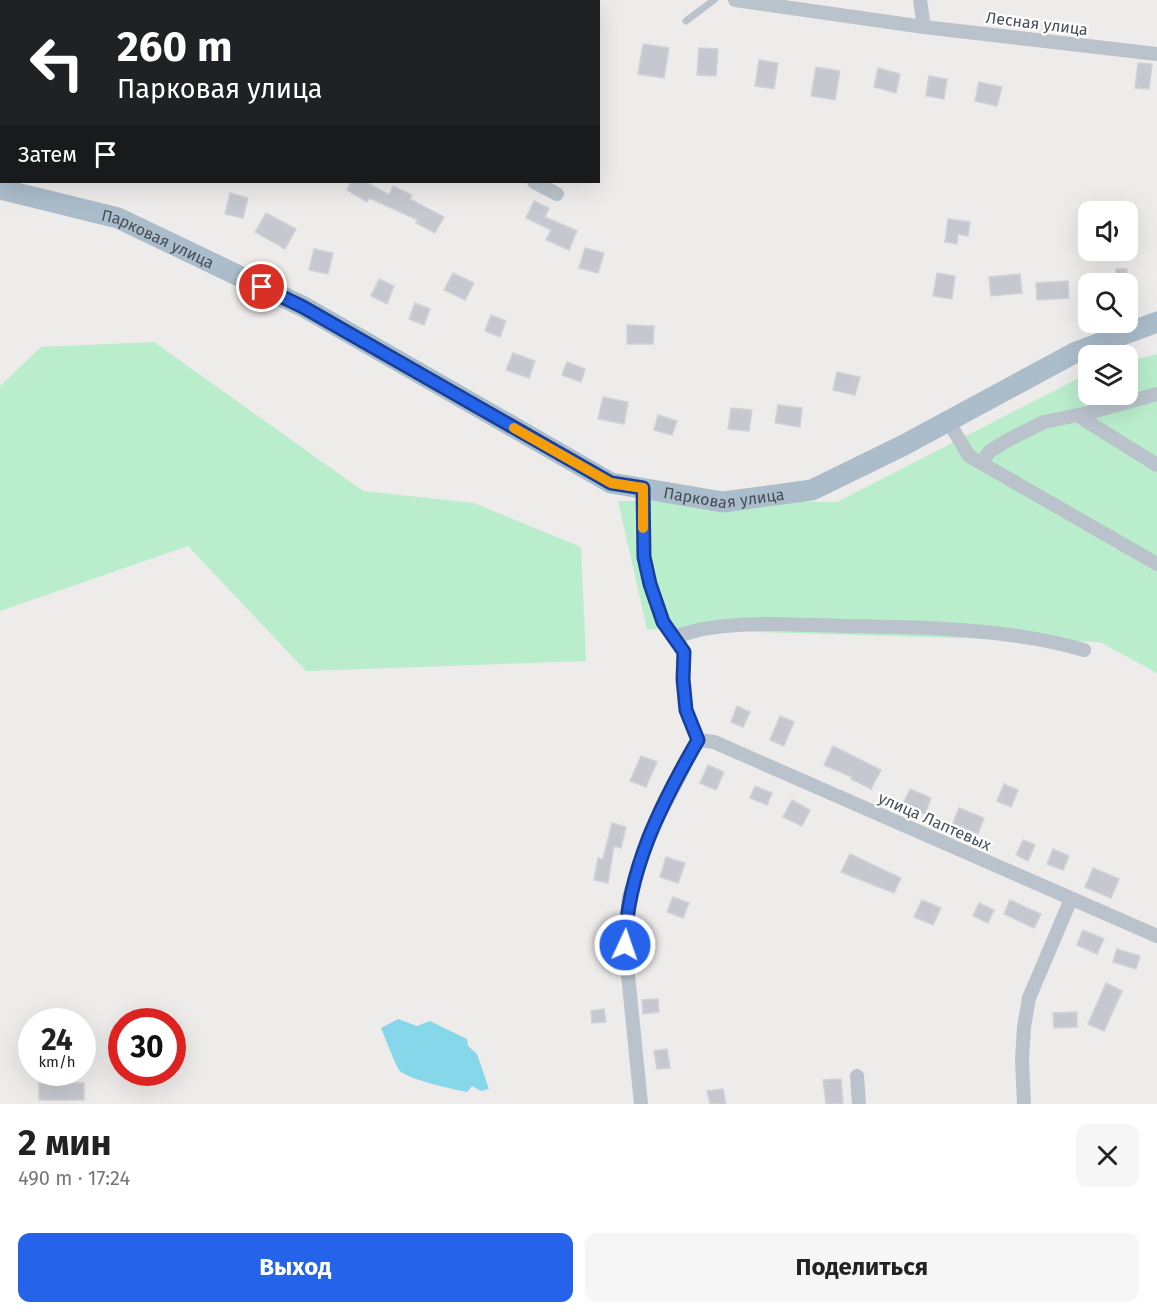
<!DOCTYPE html>
<html lang="ru">
<head>
<meta charset="utf-8">
<style>
  body { margin:0; font-family:"Fira Sans",sans-serif; background:#f6f6f6; color:#222; height:100vh; display:flex; flex-direction:column; font-size:22px; white-space:nowrap }
  * { box-sizing:border-box; margin:0 }
  p { font-size:20px; color:#767676 }
  .icon { flex:none; width:33px; height:33px; fill:none; stroke:currentColor; stroke-width:2; stroke-linecap:round; stroke-linejoin:round }
  .map { position:relative; height:1104px; overflow:hidden }
  .details { display:flex; flex-direction:column; background:#fff; flex:1 }
  .details>* { flex:none }
  .banner { position:absolute; left:0px; top:0px; width:600px; height:183px; box-shadow:0 6px 24px #0002; background:#202124; color:#fff; overflow:hidden }
  .tools { position:absolute; left:1078px; top:201px; display:grid; gap:12px }
  .tools a { display:grid; place-items:center; width:60px; height:60px; border-radius:12px; background:#fff; box-shadow:0 6px 24px #0002; font-size:30px }
  .speed { position:absolute; left:18px; top:1008px; display:flex; gap:12px; font-size:30px; font-weight:700; text-align:center }
  .speed>* { display:grid; place-content:center; width:78px; height:78px; border-radius:50%; background:#fff; box-shadow:0 6px 24px #0002; line-height:1 }
  .speed small { font-size:15px; font-weight:400 }
  .speed .limit { border:9px solid #d22; background:#fff; color:#111 }
  .pin { position:absolute; display:grid; place-items:center; width:51px; height:51px; color:#fff; margin:-26px; border:3px solid #fff; border-radius:50%; box-shadow:0 2px 6px #0007 }
  .me { position:absolute; width:66px; margin:-33px; rotate:3deg; stroke-linejoin:round; filter:drop-shadow(0 0 4px #0008) }
  .turn { display:flex; align-items:center; gap:21px; height:126px; padding:0 18px; font-size:27px }
  .turn .icon { width:78px; height:78px; stroke-width:2.5 }
  .turn b { display:block; font-size:42px; line-height:51px }
  .then { display:flex; align-items:center; height:57px; padding:0 18px; background:#0003; gap:12px; font-size:22px }
  .round { display:grid; place-items:center; flex:none; width:63px; height:63px; border-radius:12px; background:#f6f6f6 }
  .headline { display:flex; align-items:center; justify-content:space-between; height:102px; padding:0 18px }
  h1 { font-size:36px; font-weight:700; line-height:45px }
  .action { display:flex; gap:12px; margin-top:auto; padding:12px 18px }
  .action a { flex:1; height:69px; border-radius:12px; background:#2563eb; color:#fff; font-size:24px; font-weight:700; line-height:69px; text-align:center }
  .action a+a { background:#f6f6f6; color:#222 }
  .map>svg:first-child { display:block }
</style>
</head>
<body>
<div class="map">
<svg width="1157" height="1104" viewBox="0 0 1157 1104">
  <rect width="100%" height="100%" fill="#eeebeb"/>
  <path fill="#b9edcc" d="M154,342L363,491L474,503L581,547L586,661L306,671L188,546L0,611V386L41,347Z
    M1157,354V673L1100,642L647,629L618,501L837,502L1089,373V394H1128V361Z"/>
  <path fill="#86d7e9" d="M398,1019L417,1026L430,1021L467,1039L468,1046L477,1054L489,1089L481,1091L472,1086L467,1092C452,1089 410,1080 400,1071C395,1065 385,1037 381,1028Z"/>
  <path fill="#c5c8ce" stroke="#cfd2d7" stroke-width="1.5" d="M643,44L669,48L664,78L638,74Z
    M699,48L718,49L716,76L697,75Z
    M759,60L778,63L774,89L755,86Z
    M1138,63L1152,64L1149,89L1135,88Z
    M816,67L840,71L835,100L811,96Z
    M878,68L900,74L896,93L874,87Z
    M929,76L947,79L944,99L926,96Z
    M979,82L1002,87L997,106L975,101Z
    M351,182H366L389,195L393,186L412,195L410,199L444,217L435,233L416,223L418,220L369,198L367,202L347,190Z
    M230,193L248,198L243,218L225,214Z
    M534,201L549,208L545,217L577,231L569,250L546,240L551,230L526,218Z
    M266,213L296,229L285,249L255,232Z
    M948,219L970,222L968,236L958,234L957,244L945,242Z
    M585,248L604,253L598,273L579,268Z
    M314,249L333,253L328,274L309,270Z
    M1116,269H1127L1126,282L1115,281Z
    M453,273L474,283L465,300L444,290Z
    M937,273L955,276L952,299L933,296Z
    M1020,274L1022,293L991,296L989,277Z
    M379,279L394,286L387,304L371,296Z
    M1068,281L1069,298L1037,300L1036,283Z
    M415,303L430,309L424,325L409,319Z
    M491,315L506,321L500,337L485,331Z
    M627,325L654,326L653,344H627Z
    M513,353L535,361L529,378L506,370Z
    M567,362L585,369L581,382L562,375Z
    M837,372L860,377L855,395L833,390Z
    M603,397L628,402L624,424L598,419Z
    M778,405L802,408L800,427L775,423Z
    M731,408L752,410L749,431L728,429Z
    M658,415L677,421L672,435L654,430Z
    M737,706L750,712L743,727L731,722Z
    M780,716L794,722L784,746L770,740Z
    M833,746L881,770L871,789L851,779L852,777L824,765Z
    M641,756L657,762L646,787L630,781Z
    M708,765L724,772L716,790L700,783Z
    M1004,784L1018,790L1011,807L997,801Z
    M755,786L772,793L767,805L750,798Z
    M910,789L931,798L925,814L903,804Z
    M792,800L810,810L802,826L783,817Z
    M959,808L984,818L978,834L953,823Z
    M612,823L626,827L621,848L614,846L608,883L594,880L598,858L603,859Z
    M1023,840L1035,845L1028,861L1016,855Z
    M1053,849L1069,856L1063,870L1047,864Z
    M850,854L901,878L894,893L841,872Z
    M666,857L685,863L678,883L660,877Z
    M1093,868L1119,879L1111,898L1085,887Z
    M673,897L689,903L683,918L667,912Z
    M922,900L941,908L933,925L914,917Z
    M1010,900L1041,914L1034,928L1004,914Z
    M979,903L994,910L988,923L973,916Z
    M1083,930L1104,939L1097,954L1077,945Z
    M1117,949L1140,956L1136,969L1113,962Z
    M1106,983L1122,991L1104,1031L1088,1024Z
    M658,999L659,1012L643,1014L642,1000Z
    M604,1009L606,1022L592,1023L591,1011Z
    M1077,1012V1027L1054,1028L1053,1013Z
    M667,1049L670,1068L657,1069L654,1051Z
    M841,1079L843,1104H826L823,1080Z
    M39,1083H84V1100H39Z
    M723,1089L726,1104H710L707,1091Z"/>
  <g fill="none" stroke-linecap="round" stroke-linejoin="round">
    <path stroke="#bac3cb" stroke-width="7" d="M686,21L714,0"/>
    <path stroke="#bac3cb" stroke-width="14" d="M184,0L187,2
      M735,0L924,27L1157,54
      M920,0L924,27
      M22,2V0
      M0,99L2,93
      M534,182L557,194
      M1077,415L1157,465
      M948,421L969,456L1157,564
      M981,463L990,451L1008,440L1044,422L1088,413L1157,394
      M643,488L644,557L650,584L664,622L684,652L683,679L686,710L698,740
      M674,637C686,634 698,629 710,628C753,621 799,625 843,626C921,627 1008,628 1084,650
      M698,740L714,742L1157,936
      M857,1076L859,1104
      M641,1104L625,945L629,897L649,835L698,740
      M1024,1104L1022,1060L1024,1027L1029,998L1071,899"/>
    <path stroke="#abbccb" stroke-width="21" id="s1" d="M0,189L118,218L304,307L611,483L723,502L812,490L904,445L1076,352L1157,322"/>
  </g>
  <g fill="none" stroke-linecap="round" stroke-linejoin="round">
    <defs>
      <path id="route" d="M262,287L303,307L611,483L643,488L644,557L650,584L663,622L684,652L683,679L686,710L698,740C661,804 627,871 625,945"/>
    </defs>
    <use href="#route" stroke="#184099" stroke-width="15"/>
    <use href="#route" stroke="#2563eb" stroke-width="10"/>
    <path stroke="#f59e0b" stroke-width="10" d="M514,428L611,483L643,488V528"/>
  </g>
  <g text-anchor="middle" stroke-width="4.5" stroke-linejoin="round" paint-order="stroke">
    <g font-size="16" fill="#444f58" stroke="#fff">
      <text transform="translate(1037 23) rotate(7)" y="6">Лесная улица</text>
      <text dy="6" stroke="none"><textPath href="#s1" startOffset="166">Парковая улица</textPath></text>
      <text dy="6" stroke="none"><textPath href="#s1" startOffset="796">Парковая улица</textPath></text>
      <text transform="translate(935 821) rotate(24)" y="6">улица Лаптевых</text>
    </g>
  </g>
</svg>
<div class="tools">
<a><svg class="icon" aria-label="sound" viewBox="0 0 24 24"><path d="M4 9h4l5-4v14l-5-4H4zM17 9q2 3 0 6"/></svg></a>
<a><svg class="icon" aria-label="search" viewBox="0 0 24 24"><circle cx="10" cy="10" r="6"/><path d="M15 15l6 6"/></svg></a>
<a><svg class="icon" aria-label="layers" viewBox="0 0 24 24"><path d="M12 4l9 5-9 5-9-5zM3 14l9 5 9-5"/></svg></a>
</div>
<div class="speed"><div>24<small>km/h</small></div><div class="limit">30</div></div>
<div class="pin" style="left:262px;top:287px;background:#d93025"><svg class="icon" aria-label="arrive" viewBox="0 0 24 24"><path d="M6 21V4h12l-3 4 3 4H6"/></svg></div>
<svg class="me" style="left:625px;top:945px" viewBox="-20 -20 40 40"><circle r="17" fill="#2563eb" stroke="#fff" stroke-width="3"/><path d="M0-11L8 9 0 5-8 9z" fill="#fff"/></svg>
<div class="banner">
<div class="turn"><svg class="icon" aria-label="left" viewBox="0 0 24 24"><path d="M17 20v-9H6M10 6l-5 5 5 5"/></svg><div><b>260 m</b>Парковая улица</div></div>
<div class="then">Затем<svg class="icon" aria-label="arrive" viewBox="0 0 24 24"><path d="M6 21V4h12l-3 4 3 4H6"/></svg></div>
</div>
</div>
<section class="details">
<div class="headline"><div><h1>2 мин</h1><p>490 m · 17:24</p></div><a class="round"><svg class="icon" aria-label="close" viewBox="0 0 24 24"><path d="M6 6l12 12M18 6L6 18"/></svg></a></div>
<div class="action"><a>Выход</a><a>Поделиться</a></div>
</section>
</body>
</html>
